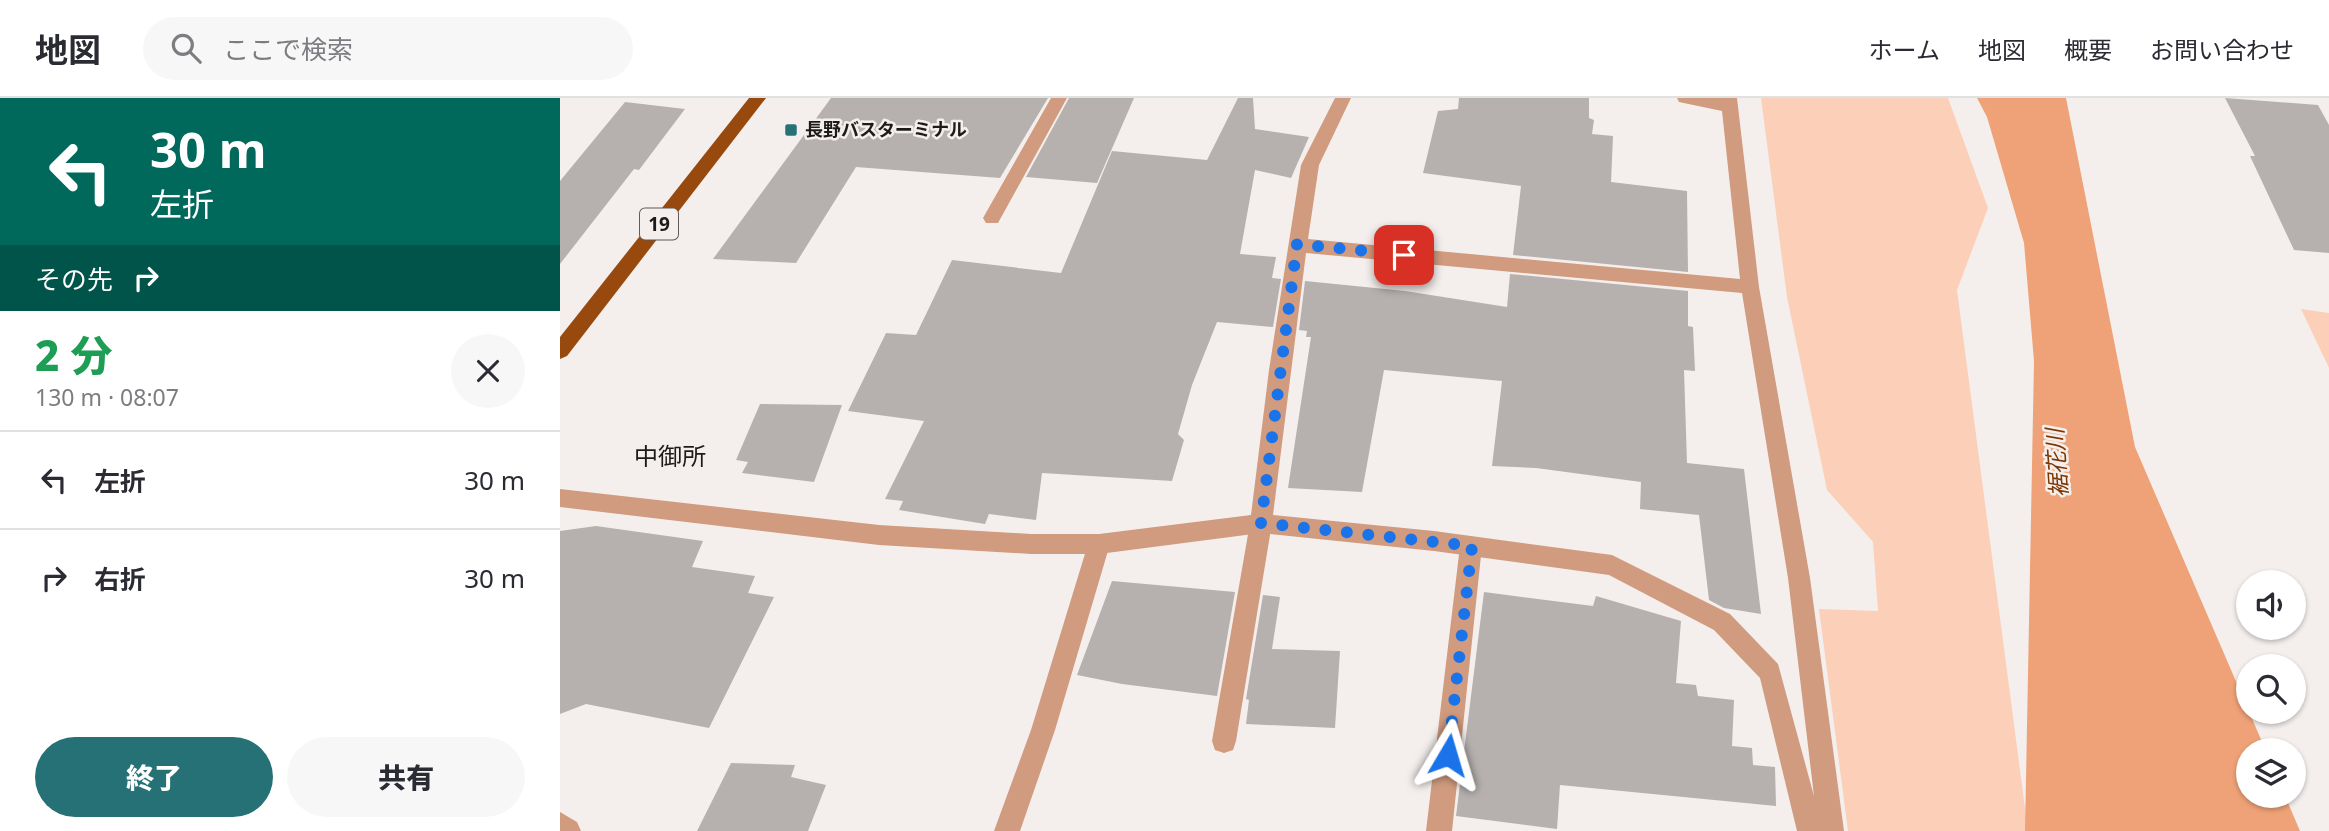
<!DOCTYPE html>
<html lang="ja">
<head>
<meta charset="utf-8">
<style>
  body { margin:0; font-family:"Noto Sans","Noto Sans JP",sans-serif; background:#f7f7f7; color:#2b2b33; height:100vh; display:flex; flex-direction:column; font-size:26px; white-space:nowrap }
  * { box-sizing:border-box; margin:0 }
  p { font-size:23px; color:#7c7c81 }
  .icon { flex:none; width:38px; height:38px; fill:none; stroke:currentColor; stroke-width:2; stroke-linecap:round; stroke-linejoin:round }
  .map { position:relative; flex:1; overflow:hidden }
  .drawer { display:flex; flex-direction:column; background:#fff; width:560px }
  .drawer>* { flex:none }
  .banner { background:#00695c; color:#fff; overflow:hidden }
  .controls { position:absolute; left:1676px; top:472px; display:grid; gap:14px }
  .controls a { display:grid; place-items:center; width:70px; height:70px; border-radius:50%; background:#fff; box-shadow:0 2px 5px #0004; font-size:35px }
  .pin { position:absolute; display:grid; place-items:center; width:60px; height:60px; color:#fff; margin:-30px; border-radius:14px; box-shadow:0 4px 10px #0006 }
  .me { position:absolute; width:77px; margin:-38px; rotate:7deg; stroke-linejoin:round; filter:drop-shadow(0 0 5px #0008) }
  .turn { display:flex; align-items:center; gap:24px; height:147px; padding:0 35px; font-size:32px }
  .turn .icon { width:91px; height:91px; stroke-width:2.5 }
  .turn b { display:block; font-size:49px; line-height:60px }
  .then { display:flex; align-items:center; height:66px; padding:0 35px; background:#0003; gap:14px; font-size:26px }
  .round { display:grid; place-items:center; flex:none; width:74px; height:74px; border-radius:37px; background:#f7f7f7 }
  .head { display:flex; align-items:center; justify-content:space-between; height:119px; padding:0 35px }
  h1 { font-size:42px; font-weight:800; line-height:52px; color:#1e9e55 }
  .action { display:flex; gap:14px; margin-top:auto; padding:14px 35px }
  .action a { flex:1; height:80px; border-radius:42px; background:#267175; color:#fff; font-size:28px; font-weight:800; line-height:80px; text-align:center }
  .action a+a { background:#f7f7f7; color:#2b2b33 }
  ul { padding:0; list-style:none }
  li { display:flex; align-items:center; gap:21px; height:98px; padding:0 35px; border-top:2px solid #e1e1e2 }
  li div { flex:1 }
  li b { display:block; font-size:26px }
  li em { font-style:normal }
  header { display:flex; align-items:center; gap:42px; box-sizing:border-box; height:98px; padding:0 35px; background:#fff; border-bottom:2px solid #e1e1e2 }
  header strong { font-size:33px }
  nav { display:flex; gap:38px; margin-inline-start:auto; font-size:24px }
  .search { width:490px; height:63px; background:#f7f7f7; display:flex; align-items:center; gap:18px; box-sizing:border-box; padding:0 24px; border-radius:38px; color:#7c7c81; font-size:26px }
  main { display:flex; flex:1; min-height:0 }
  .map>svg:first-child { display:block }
</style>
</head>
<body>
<header>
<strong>地図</strong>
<div class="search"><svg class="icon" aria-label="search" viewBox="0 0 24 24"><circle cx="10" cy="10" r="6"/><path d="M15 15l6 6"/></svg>ここで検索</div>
<nav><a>ホーム</a><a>地図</a><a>概要</a><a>お問い合わせ</a></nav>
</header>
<main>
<section class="drawer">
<div class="banner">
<div class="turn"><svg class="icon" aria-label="left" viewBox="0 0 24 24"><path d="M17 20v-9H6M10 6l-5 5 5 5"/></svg><div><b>30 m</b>左折</div></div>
<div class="then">その先<svg class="icon" aria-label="right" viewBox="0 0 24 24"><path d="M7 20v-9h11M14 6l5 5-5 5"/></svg></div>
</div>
<div class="head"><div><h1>2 分</h1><p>130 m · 08:07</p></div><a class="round"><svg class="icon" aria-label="close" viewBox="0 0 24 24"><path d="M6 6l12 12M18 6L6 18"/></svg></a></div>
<ul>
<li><svg class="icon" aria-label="left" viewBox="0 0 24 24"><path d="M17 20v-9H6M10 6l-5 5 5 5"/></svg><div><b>左折</b></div><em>30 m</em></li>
<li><svg class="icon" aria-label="right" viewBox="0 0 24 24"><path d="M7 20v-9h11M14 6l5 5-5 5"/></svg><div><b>右折</b></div><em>30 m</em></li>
</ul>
<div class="action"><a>終了</a><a>共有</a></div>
</section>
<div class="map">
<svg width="1769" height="733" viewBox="0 0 1769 733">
  <rect width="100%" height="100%" fill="#f4efed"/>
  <path fill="#fbcfb8" d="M1201,0H1388L1428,110L1397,192L1468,733H1288L1259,511L1318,513L1313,444L1267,392L1227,199Z
    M1741,211L1769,215V270Z"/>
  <path fill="#efa277" d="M1417,0H1506L1575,349L1706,653H1689V698H1725L1740,733H1465L1474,263L1464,145L1427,19Z"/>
  <path fill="#b6b1af" d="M271,0H488L440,80L296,69L236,165L153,161Z
    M509,0H574L537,85L466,79Z
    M678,0H693L695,31L749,39L731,80L695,72L680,156L716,159L712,180L721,181L713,229L657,224L632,287L618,336L624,342L612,383L482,375L476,422L429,416L425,426L339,412L343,403L325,401L364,323L288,313L326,235L356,237L392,162L501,175L552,53L647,62Z
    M899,0H1029V20L1034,22L1032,36L1053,38L1051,84L1127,93L1128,174L953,157L961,88L863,75L878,13L898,11Z
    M1665,0L1758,7L1769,27V155L1734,152L1690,58H1695Z
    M65,4L125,11L79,72L74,71L0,166V83Z
    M950,176L1128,193V228L1133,229L1135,273L1124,272L1127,365L1184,371L1201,516L1164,510L1149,502L1139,417L1080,411L1081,384L976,370L932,368L942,283L824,272L802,394L728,390L751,239H746L747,233L739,232L745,183L845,193L947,209Z
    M200,306L282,307L254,384L182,375L188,364L176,362Z
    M36,428L143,443L132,469L195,478L188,495L214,499L149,630L26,606L0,616V433Z
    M552,483L675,494L657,598L562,586L517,577Z
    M924,494L1033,508L1036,498L1121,523L1116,585L1136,587L1138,598L1174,602L1172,648L1192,650L1193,667L1215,669L1216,708L1000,687L997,731L896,718Z
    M703,497L720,499L712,551L780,553L775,630L686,626L689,602L686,601Z
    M171,665L235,667L231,679L266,687L248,733H137Z"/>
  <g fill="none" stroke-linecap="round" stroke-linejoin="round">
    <path fill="#d09b7e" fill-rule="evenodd" d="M491,0H507L438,125H426L423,120Z
      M701,415L709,418L712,425L676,643L673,652L664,655L655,652L652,643L690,425L693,418Z
      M539,436L547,439L550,446L495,632L460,733H434L471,632L528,446L531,439Z
      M911,438L919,441L922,448L892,733H866L900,448L903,441Z
      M0,714L17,724L21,733H0Z"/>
    <path fill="#d09b7e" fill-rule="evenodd" d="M775,0H791L759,67L748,141L1180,181L1162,13L1119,4L1117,0H1177L1199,189L1250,480L1284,733H1237L1200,580L1154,532L1049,477L874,453L701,435L539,456H471L319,447L0,409V391L319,427L471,436H539L691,417L709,272L741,67ZM746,155L1182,195L1228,480L1254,698L1218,566L1170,516L1052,457L874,433L713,417Z"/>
    <path fill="#97490e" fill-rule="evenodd" d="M189,0H206L7,258L0,261V239Z"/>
  </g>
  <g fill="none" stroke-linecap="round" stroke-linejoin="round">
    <path stroke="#1a73e8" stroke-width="12" stroke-dasharray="0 21.6" d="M844,157L737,146L701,425L912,448L888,657"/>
  </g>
  <rect fill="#267175" stroke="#f4efed" stroke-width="2.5" x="224" y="25" width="14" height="14" rx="3.5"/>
  <g text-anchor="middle" stroke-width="5" stroke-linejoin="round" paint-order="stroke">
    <g font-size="18" font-weight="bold" fill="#1d1b1a" stroke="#f4efed" text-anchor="start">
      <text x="245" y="38">長野バスターミナル</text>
    </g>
    <rect fill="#f4efed" stroke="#5e5b59" stroke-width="2" x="80" y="110.5" width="38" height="31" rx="5"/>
    <g font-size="19" font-weight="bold" fill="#1d1b1a">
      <text x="99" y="133">19</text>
    </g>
    <g font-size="23" font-style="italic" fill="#7c3803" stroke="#f4efed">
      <text transform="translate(1497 365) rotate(-94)" y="8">裾花川</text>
    </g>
    <g font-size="24" fill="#1d1b1a" stroke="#f4efed">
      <text x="110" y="367">中御所</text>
    </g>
  </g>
</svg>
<div class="controls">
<a><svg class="icon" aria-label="sound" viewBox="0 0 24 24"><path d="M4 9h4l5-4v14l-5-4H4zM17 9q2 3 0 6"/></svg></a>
<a><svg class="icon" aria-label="search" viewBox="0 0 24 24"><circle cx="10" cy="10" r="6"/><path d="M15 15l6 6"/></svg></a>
<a><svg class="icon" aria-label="layers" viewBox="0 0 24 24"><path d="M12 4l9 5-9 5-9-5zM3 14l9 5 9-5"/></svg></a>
</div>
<div class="pin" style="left:844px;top:157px;background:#d93025"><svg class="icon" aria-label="arrive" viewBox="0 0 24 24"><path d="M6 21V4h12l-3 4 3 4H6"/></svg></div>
<svg class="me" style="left:888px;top:657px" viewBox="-20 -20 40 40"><path d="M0-17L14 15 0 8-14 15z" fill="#1a73e8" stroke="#fff" stroke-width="4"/></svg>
</div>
</main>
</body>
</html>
